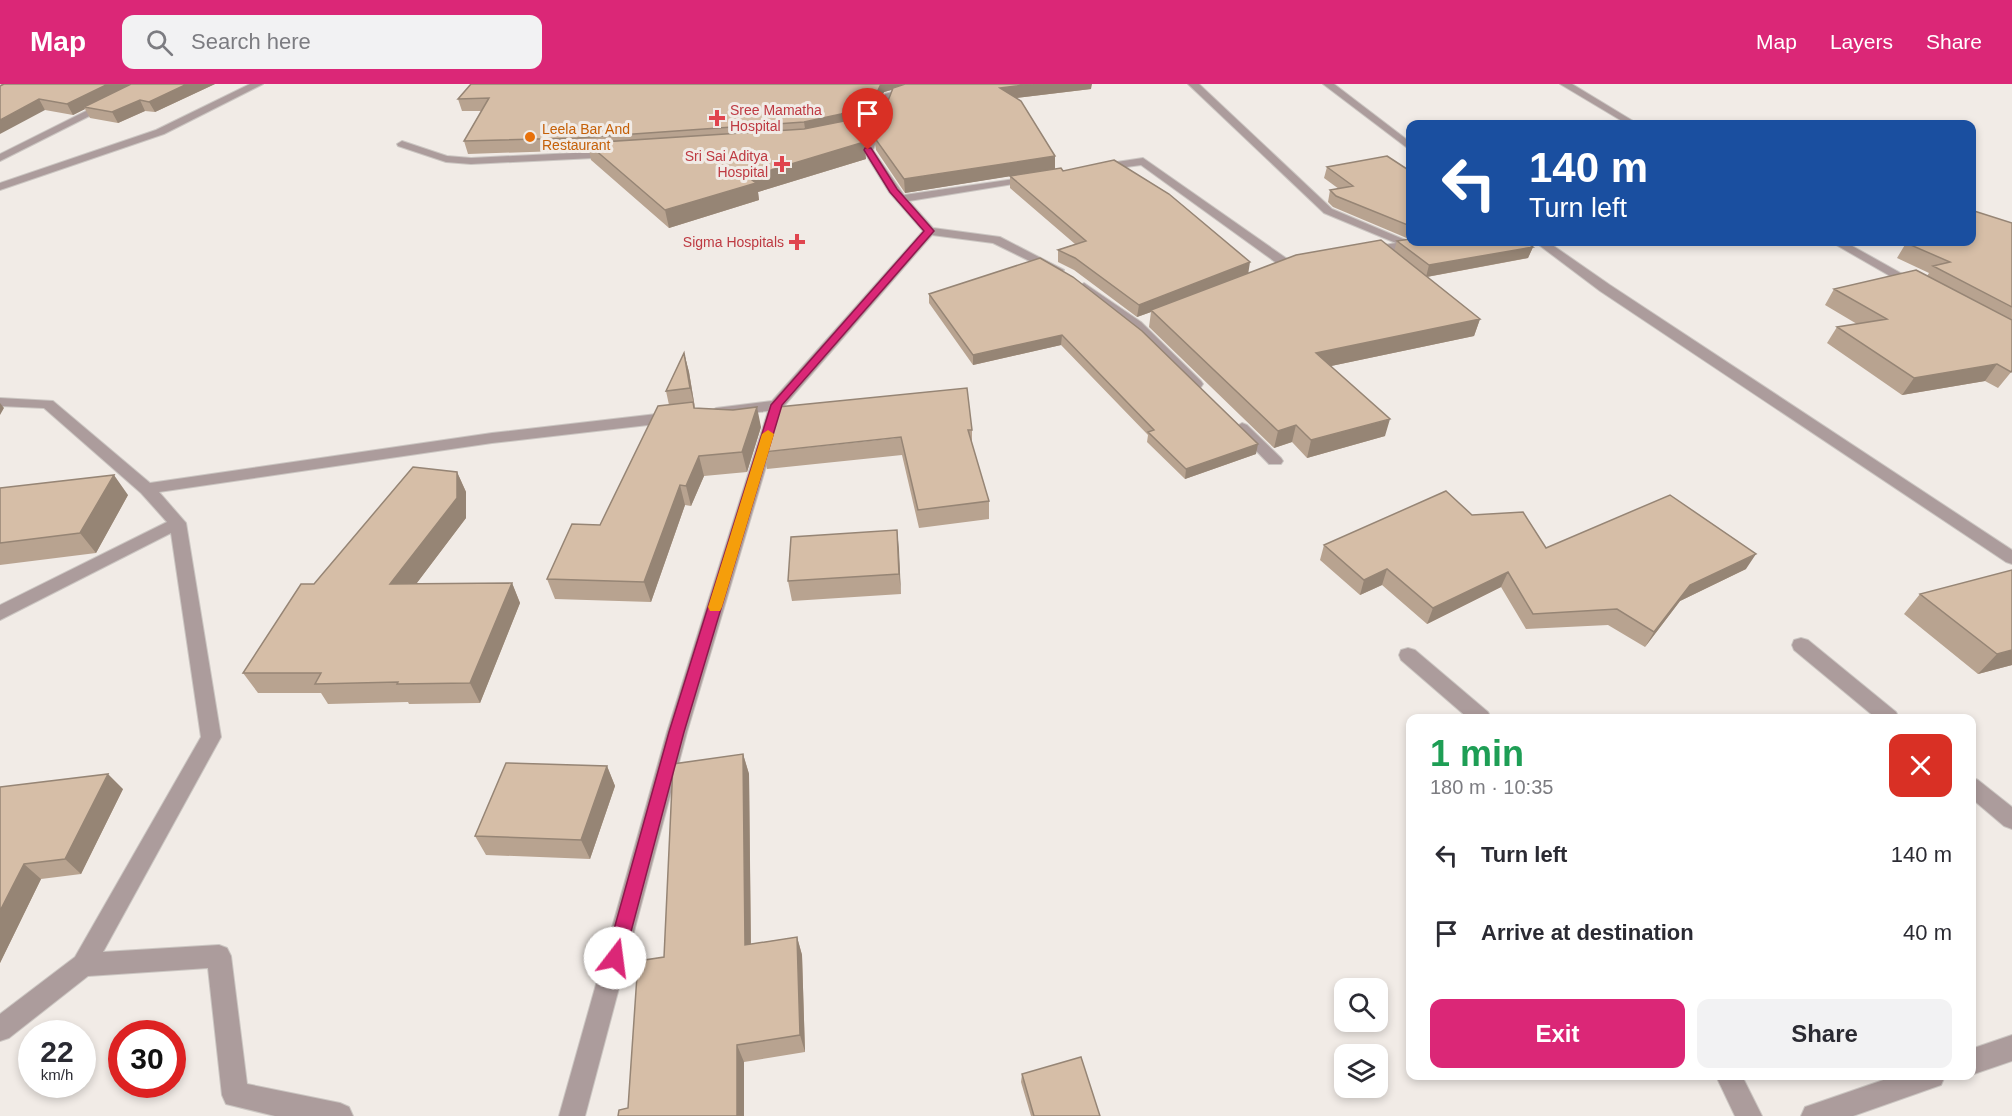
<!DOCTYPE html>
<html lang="en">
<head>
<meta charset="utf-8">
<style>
  body { margin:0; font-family:Helvetica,sans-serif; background:#f2f2f3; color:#2b2b33; height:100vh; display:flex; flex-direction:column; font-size:22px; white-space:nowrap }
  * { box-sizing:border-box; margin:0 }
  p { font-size:20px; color:#7c7c81 }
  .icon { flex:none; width:33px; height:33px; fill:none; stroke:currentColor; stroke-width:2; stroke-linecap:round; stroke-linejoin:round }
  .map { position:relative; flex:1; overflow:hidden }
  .drawer { position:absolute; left:1406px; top:630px; width:570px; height:366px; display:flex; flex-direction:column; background:#fff; border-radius:12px; box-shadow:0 3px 9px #0003 }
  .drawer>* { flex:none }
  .guide { position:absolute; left:1406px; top:36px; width:570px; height:126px; border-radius:12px; box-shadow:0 3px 9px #0003; background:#1a4fa0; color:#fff; overflow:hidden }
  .tools { position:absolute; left:1334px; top:894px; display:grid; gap:12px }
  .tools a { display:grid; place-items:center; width:54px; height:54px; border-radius:12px; background:#fff; box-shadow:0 3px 9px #0003; font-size:30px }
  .speed { position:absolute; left:18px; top:936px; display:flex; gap:12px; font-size:30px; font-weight:700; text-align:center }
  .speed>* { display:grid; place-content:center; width:78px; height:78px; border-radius:50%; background:#fff; box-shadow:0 3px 9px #0003; line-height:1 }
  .speed small { font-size:15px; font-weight:400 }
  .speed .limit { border:9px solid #d22; background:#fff; color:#111 }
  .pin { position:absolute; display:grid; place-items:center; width:51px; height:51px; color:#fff; margin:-62px -26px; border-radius:50% 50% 50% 0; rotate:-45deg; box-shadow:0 0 6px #0007 }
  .pin .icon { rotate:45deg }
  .me { position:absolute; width:66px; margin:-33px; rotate:15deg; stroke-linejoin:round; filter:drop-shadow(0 0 4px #0008) }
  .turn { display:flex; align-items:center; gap:21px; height:126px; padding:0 24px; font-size:27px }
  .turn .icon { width:78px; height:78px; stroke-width:2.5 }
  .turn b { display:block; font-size:42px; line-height:51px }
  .round { display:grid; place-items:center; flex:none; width:63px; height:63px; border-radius:12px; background:#f2f2f3 }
  .summary { display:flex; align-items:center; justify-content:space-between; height:102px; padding:0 24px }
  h1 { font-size:36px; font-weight:800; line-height:45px; color:#1e9e55 }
  .cta { display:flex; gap:12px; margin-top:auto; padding:12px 24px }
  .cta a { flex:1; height:69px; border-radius:12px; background:#db2777; color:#fff; font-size:24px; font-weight:800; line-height:69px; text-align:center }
  .cta a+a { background:#f2f2f3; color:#2b2b33 }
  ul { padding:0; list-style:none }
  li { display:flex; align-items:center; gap:18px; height:78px; padding:0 24px }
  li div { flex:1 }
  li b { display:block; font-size:22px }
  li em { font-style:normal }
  header { display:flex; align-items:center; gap:36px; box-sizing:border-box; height:84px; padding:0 30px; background:#db2777; color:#fff }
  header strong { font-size:28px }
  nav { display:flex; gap:33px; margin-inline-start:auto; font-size:21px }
  .search { width:420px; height:54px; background:#f2f2f3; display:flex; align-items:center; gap:15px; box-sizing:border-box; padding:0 21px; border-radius:12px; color:#7c7c81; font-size:22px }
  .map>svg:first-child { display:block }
</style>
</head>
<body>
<header>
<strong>Map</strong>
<div class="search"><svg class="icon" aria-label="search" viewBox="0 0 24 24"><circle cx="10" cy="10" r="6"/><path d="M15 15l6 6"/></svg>Search here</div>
<nav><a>Map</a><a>Layers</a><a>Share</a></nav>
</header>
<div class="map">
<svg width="2012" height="1032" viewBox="0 0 2012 1032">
  <rect width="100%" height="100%" fill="#f1ebe6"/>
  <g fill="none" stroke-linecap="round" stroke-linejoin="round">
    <defs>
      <path id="minor" d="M140,0H153L0,77V70Z
        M250,0H263L164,50L0,106V99L156,46Z
        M920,0H936L892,14L873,66L904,111L1036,92L1038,94L1032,97L909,117L933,144L1000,153L1064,186L1058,190L1054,189L993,159L932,151L784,322L687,648L585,1032H559L667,648L768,327L716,332L709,328L716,324L772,317L923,147L889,108L863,66L885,10Z
        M1188,0H1199L1332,125L1410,158H1428L1422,162L1362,171L1360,168L1362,165L1396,159L1324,129Z
        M1323,0H1334L1410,58V66Z
        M1560,0H1572L1638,40H1627Z
        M402,57L447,72L471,74L614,67L619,70L614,73L471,80L446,78L398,62L397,60Z
        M1143,74L1293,179L1295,182L1293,185H1285L1141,81L1097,87L1091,84L1097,81Z
        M1535,158H1548L1610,201L2012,466V480L2006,478L1600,207Z
        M1831,158H1845L1922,201L1921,204H1911Z
        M1084,199L1141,238L1201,297L1203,300L1201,303H1191L1131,244L1079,206L1078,203Z
        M0,314L53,317L150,399L492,349L674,328L682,333L674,338L492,359L159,408L186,439L221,653L103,868L219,861L227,864L231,872L247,1000L340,1019L349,1023L353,1032H275L226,1020L222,1011L208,884L88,892L9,954L0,957V930L75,873L201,653L171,449L0,536V521L167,438L141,409L44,324L0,322Z
        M1242,339L1247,341L1281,374L1283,377L1281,380H1269L1237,347L1234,344Z
        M1801,554L1808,556L1896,628L1899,634H1876L1794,566L1792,561L1794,556Z
        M1408,564L1415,566L1488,628L1491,634H1468L1401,576L1399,571L1401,566Z
        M1971,693L1978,696L2012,723V745L2004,742L1971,714Z
        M2012,951V977L1971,991V965Z
        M1716,992H1742L1762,1032H1735Z
        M1895,992H1945L1941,1001L1853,1032H1801L1805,1023Z"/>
    </defs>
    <use href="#minor" stroke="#cbc6c2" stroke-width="2"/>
    <use href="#minor" fill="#ac9c9c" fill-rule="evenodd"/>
  </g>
  <path fill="#b8a390" d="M0,0H215L155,28L145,27L118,39L90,34L85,25L73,31L45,26Z
    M471,0L1091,5L1016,14L1055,72V85L1063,87L1248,189L1394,167L1397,157L1409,155L1333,123L1328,118L1330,106L1339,105L1324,94L1327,83L1410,87V158L1533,163L1528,174L1427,193L1480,235L1474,252L1331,282L1385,352L1307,374L1292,358L1274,364L1149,243L1151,228L1137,233L1074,186L1058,178V166L1075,160L1010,104V92L905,109L876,66L874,53L892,6L884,8L873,31L867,34L868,45L864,57L866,75L758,108L759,116L669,144L591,76L589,66L468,70L464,57L481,27H462L458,15Z
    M2012,139V287L1998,304L1985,297L1902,311L1827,259L1837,243L1857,240L1825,221L1834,205L1927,192L1929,189L1897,174L1906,159Z
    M1040,174L1256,370L1185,395L1147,358L1148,351L1061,261L973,281L929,219V210Z
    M684,269L689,288L695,324H694L761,343L747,388L704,392L691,422L685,421L651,518L555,515L547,495L600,441L669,321L666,307Z
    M972,346V360L989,417V435L919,444L902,371L767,385L764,368Z
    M457,388L466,408V434L416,500L512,499L520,519L480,619L409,620L408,618L328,620L321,609H258L243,589L314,500Z
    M0,404L128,411L96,469L0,481Z
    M1472,431L1546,464L1746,485L1680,517L1645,563L1608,541L1526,545L1501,503L1427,540L1382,501L1360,511L1320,476L1324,461Z
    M897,446L901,510L792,517L788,497Z
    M1920,510L2012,581L1978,590L1904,530Z
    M743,670L749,690L751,860L797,853L802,871L805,968L744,978L628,1024L664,873Z
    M607,682L615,702L590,775L486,771L475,752Z
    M0,703L123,705L81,790L41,795L0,879Z
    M1022,990L1100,1032H1031L1021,998Z"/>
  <path fill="#968575" d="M108,0H135L84,23L85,25L73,31L67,20Z
    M187,0H215L155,28L149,18Z
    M881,0H912L884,8L873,31L867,34L868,45L864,58L866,75L758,108L759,116L669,144L665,126L748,93L806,51L804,38Z
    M1033,0H1092L1091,5L1000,16V4Z
    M39,15L45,26L0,50V36Z
    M140,16L145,27L118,39L112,28Z
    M1055,72V85L905,109L904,95Z
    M1533,163L1528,174L1426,193L1429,181Z
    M1250,178L1248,191L1151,226V228L1137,233L1139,221Z
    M1480,235L1474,252L1312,286L1316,269Z
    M1062,251L1061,261L973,281V271Z
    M684,269L689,288L695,324L690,304Z
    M1997,280L1985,297L1902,311L1914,294Z
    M0,319L4,324L0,331Z
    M757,323L761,343L747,388L742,368Z
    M1390,335L1385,352L1307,374L1311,356Z
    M1296,341L1292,358L1274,364L1278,347Z
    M1258,360L1256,370L1185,395L1186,385Z
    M699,372L704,392L691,422L686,402Z
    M457,388L466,408V434L401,520L390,500Z
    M114,391L128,411L96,469L80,449Z
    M680,401L685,421L651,518L644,498Z
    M897,446L899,466L901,510L899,490Z
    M1756,470L1746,485L1680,517L1645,563L1654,548L1690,501Z
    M1387,485L1382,501L1360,511L1364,496Z
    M1508,488L1501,503L1427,540L1433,524Z
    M512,499L520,519L480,619L470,599Z
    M2012,566V581L1978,590L1997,570Z
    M743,670L749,690L751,879L745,861Z
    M607,682L615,702L590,775L581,756Z
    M108,690L123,705L81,790L65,775Z
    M24,780L41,795L0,879V827Z
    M797,853L802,871L805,968L800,951Z
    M737,961L744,978V1032H737Z"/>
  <path fill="#d6bea7" stroke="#968575" stroke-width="1.5" d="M4,0H108L67,20L39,15L0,36V2Z
    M131,0H187L149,18L140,16L112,28L84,23Z
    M471,0H881L872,19L841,30L804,38L577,54L464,57L489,14L458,15Z
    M905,0H1033L1000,4L1021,17L1055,72L904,95L874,53L893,4Z
    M867,29L859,49L864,58L748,93L756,99L665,126L587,59L804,45L849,36Z
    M1387,72L1410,87V142L1336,112L1330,106L1353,102L1327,83Z
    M1114,76L1169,110L1250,178L1139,221L1075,174L1058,166L1086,157L1010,92L1061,84L1063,87Z
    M1971,126L2012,139V223L1933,182L1950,178L1906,159L1908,158H1971Z
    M1410,155V158H1525L1533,163L1429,181L1397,157Z
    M1381,156L1480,235L1316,269L1390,335L1311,356L1296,341L1278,347L1151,226L1296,171Z
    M1040,174L1073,193L1142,247L1258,360L1186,385L1148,348L1154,346L1062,251L973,271L929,210Z
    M1916,186L2012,236V286L2011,288L1997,280L1914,294L1837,243L1887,235L1834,205Z
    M684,269L690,304L666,307Z
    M967,304L972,346H968L989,417L918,426L901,353L764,368L778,323Z
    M693,318L694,324L733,326L757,323L742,368L699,372L686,402L680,401L644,498L547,495L572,440L600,441L658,322Z
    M413,383L457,388V414L390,500L512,499L470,599L397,600L398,598L315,600L321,589H243L301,500H314Z
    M114,391L80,449L0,459V404Z
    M1446,407L1472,431L1523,428L1546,464L1670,411L1756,470L1690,501L1654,548L1617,525L1533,530L1508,488L1433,524L1387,485L1364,496L1324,461Z
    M897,446L899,490L788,497L791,453Z
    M2012,486V566L1997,570L1920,510Z
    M743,670L745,861L797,853L800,951L737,961V1032H618L619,1026L628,1024L638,877L664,873L673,680Z
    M506,679L607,682L581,756L475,752Z
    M108,690L65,775L24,780L0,827V703Z
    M1081,973L1100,1032H1034L1022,990Z"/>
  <path fill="#db2777" stroke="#8e194d" stroke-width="1.5" d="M865,64H871L897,105L934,147L782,321L684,648L624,874L621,880L615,882L609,880L606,874L669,648L771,321L924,147L890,108L864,66Z"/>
  <path fill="#f59e0b" d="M768,346L774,350L722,523L720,527H710L708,523L762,350Z"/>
  <g fill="#e0444e" stroke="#f1ebe6" stroke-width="2">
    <path d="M714 25h6v6h6v6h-6v6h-6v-6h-6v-6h6z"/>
    <path d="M779 71h6v6h6v6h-6v6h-6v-6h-6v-6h6z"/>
    <path d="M794 149h6v6h6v6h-6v6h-6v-6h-6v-6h6z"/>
  </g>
  <circle fill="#e8710a" stroke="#f1ebe6" stroke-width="2" cx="530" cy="53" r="6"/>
  <g text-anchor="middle" stroke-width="6" stroke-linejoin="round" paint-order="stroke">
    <g font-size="14" fill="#be3a42" stroke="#f1ebe6" text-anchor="end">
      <text x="730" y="31" text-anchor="start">Sree Mamatha<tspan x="730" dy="16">Hospital</tspan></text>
      <text x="768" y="77">Sri Sai Aditya<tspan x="768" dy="16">Hospital</tspan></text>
      <text x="784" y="163">Sigma Hospitals</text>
    </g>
    <g font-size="14" fill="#c56008" stroke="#f1ebe6" text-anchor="start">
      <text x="542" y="50">Leela Bar And<tspan x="542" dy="16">Restaurant</tspan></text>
    </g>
  </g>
</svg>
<div class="tools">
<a><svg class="icon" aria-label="search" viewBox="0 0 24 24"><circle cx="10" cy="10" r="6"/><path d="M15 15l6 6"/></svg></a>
<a><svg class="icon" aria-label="layers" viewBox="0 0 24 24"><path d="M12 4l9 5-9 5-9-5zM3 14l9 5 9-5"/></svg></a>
</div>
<div class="speed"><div>22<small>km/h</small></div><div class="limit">30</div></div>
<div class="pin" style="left:868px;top:66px;background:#d93025"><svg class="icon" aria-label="arrive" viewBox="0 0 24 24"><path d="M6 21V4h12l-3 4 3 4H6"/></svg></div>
<svg class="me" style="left:615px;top:874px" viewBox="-20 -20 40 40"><circle r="19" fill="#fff"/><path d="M0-13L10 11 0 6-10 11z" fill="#db2777"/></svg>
<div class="guide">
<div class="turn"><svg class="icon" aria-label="left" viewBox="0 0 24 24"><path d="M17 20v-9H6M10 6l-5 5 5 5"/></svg><div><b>140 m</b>Turn left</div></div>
</div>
<section class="drawer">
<div class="summary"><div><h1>1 min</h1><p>180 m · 10:35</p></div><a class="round" style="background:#d93025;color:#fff"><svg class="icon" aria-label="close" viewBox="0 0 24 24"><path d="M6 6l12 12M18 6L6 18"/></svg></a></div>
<ul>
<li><svg class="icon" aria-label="left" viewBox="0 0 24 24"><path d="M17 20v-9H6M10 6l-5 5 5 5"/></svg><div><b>Turn left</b></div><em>140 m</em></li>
<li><svg class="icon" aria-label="arrive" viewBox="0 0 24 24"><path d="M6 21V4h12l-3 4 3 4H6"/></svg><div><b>Arrive at destination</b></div><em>40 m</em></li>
</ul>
<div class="cta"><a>Exit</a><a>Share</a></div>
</section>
</div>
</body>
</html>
